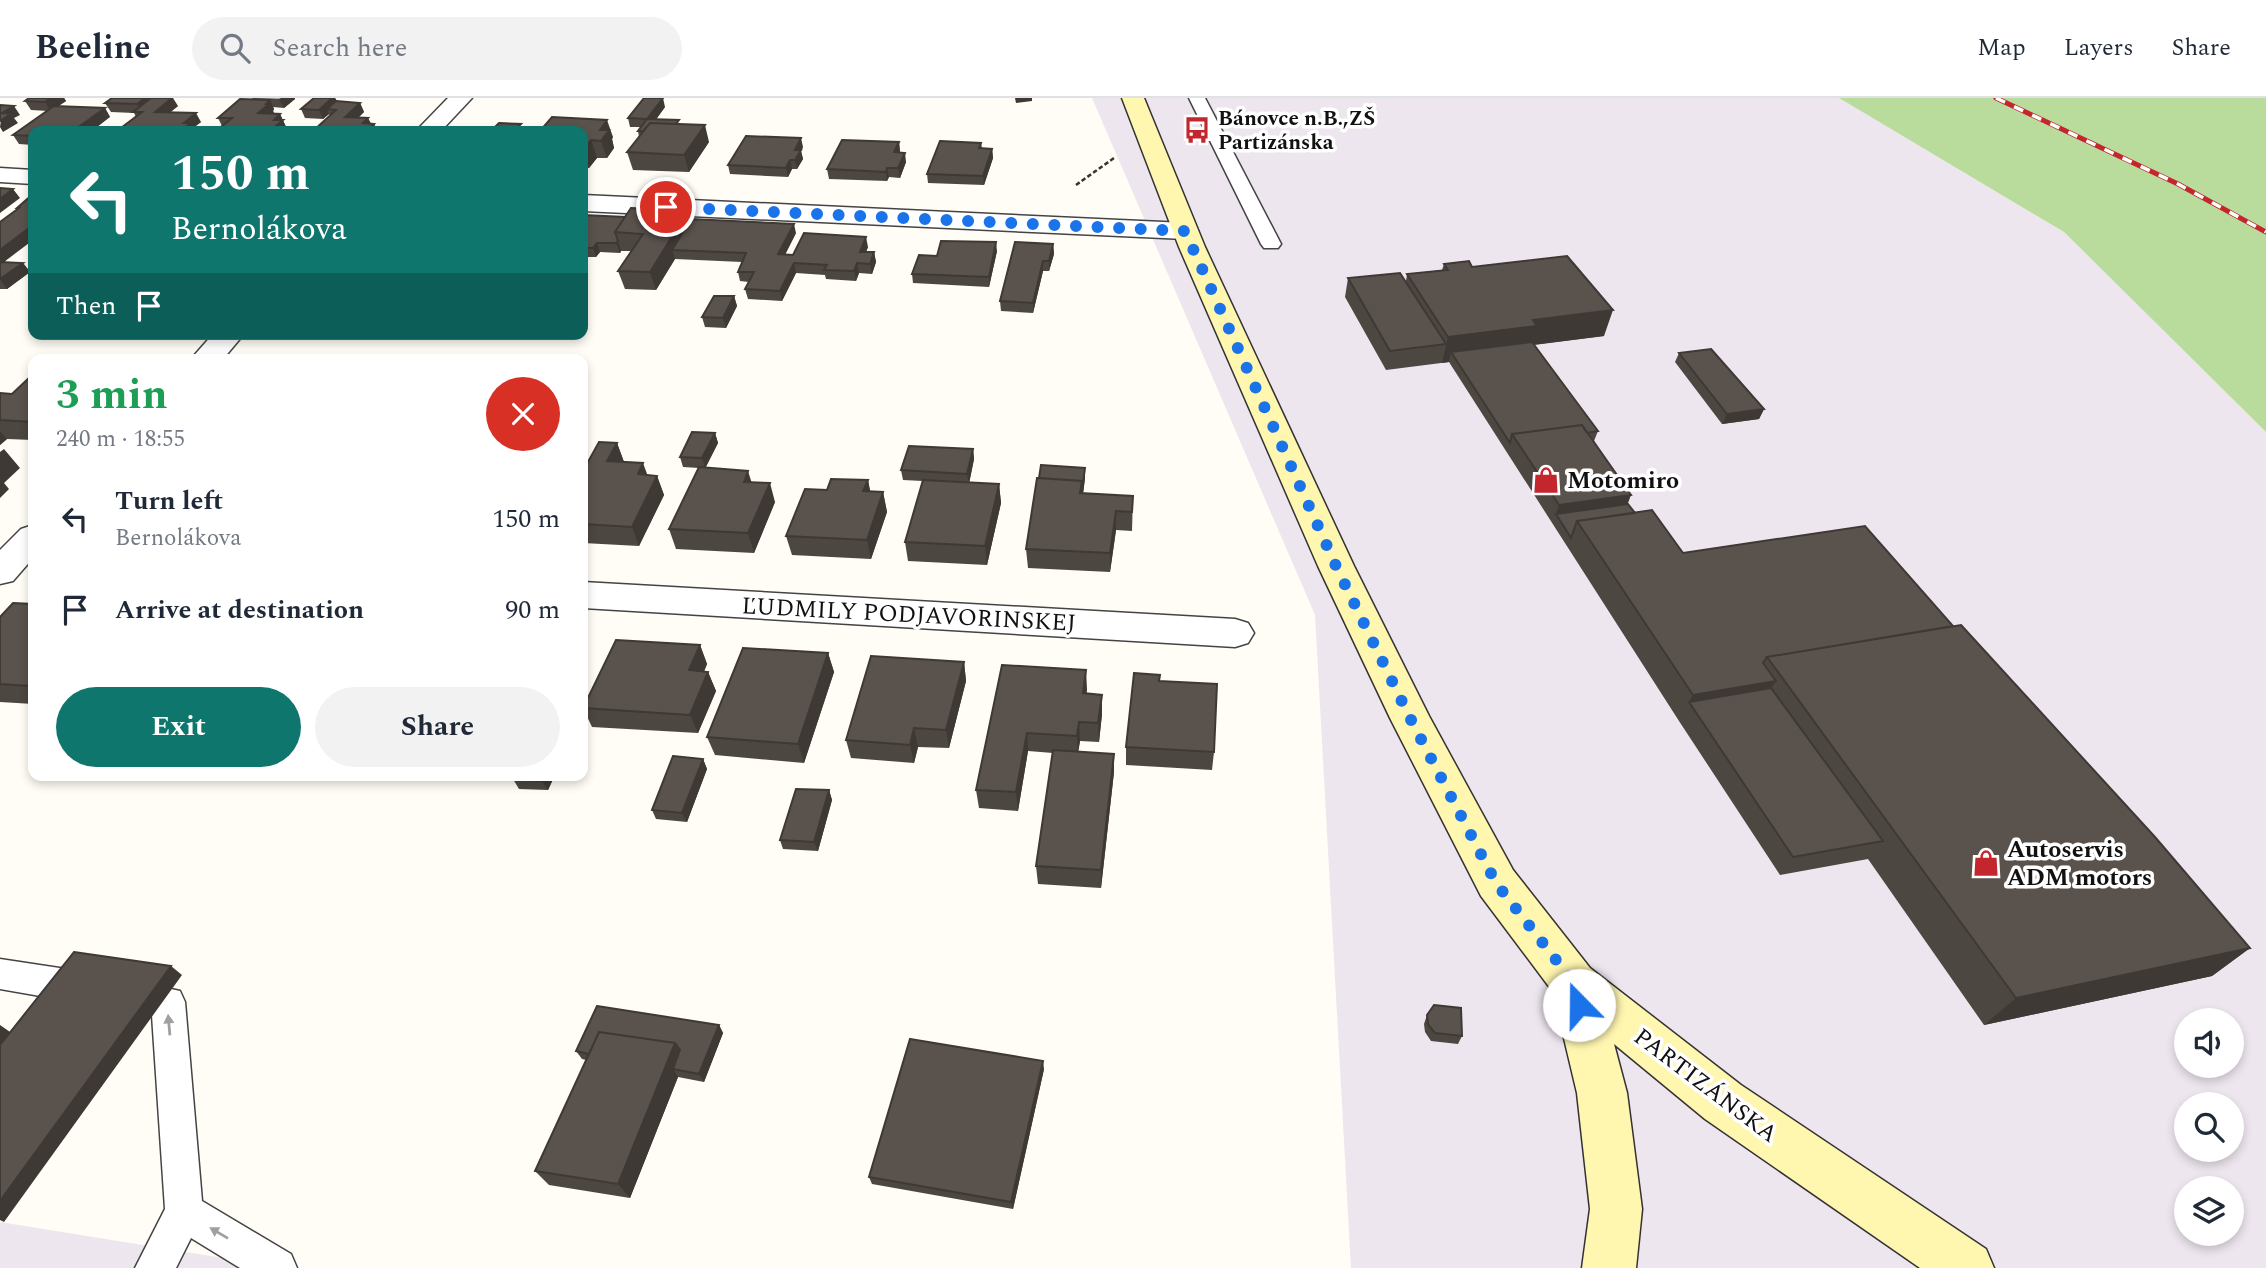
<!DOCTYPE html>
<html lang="en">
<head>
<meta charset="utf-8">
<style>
  body { margin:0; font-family:Spectral,serif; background:#f2f2f3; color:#1f2937; height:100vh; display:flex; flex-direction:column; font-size:26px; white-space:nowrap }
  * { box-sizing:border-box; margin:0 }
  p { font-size:23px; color:#747a83 }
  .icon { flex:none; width:38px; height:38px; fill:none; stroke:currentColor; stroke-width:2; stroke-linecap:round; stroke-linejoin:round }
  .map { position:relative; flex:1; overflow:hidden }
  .details { position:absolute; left:28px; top:256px; width:560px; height:427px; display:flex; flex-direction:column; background:#fff; border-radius:14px; box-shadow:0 4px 10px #0003 }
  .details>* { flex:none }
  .guide { position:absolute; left:28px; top:28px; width:560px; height:214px; border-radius:14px; box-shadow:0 4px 10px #0003; background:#0f766e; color:#fff; overflow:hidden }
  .fabs { position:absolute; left:2174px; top:910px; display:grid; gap:14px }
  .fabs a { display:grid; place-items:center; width:70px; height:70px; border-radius:50%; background:#fff; box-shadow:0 4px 10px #0003; font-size:35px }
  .pin { position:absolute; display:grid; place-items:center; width:60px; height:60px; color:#fff; margin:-30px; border:4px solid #fff; border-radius:50%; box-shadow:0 2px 7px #0007 }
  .me { position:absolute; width:77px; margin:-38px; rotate:338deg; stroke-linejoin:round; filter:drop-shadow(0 0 5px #0008) }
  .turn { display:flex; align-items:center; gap:24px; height:147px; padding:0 28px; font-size:32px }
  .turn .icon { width:91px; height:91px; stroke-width:2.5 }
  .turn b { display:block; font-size:49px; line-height:60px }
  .then { display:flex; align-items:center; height:66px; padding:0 28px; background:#0003; gap:14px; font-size:26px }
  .round { display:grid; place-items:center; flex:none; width:74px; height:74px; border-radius:37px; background:#f2f2f3 }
  .overview { display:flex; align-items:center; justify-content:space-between; height:119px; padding:0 28px }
  h1 { font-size:42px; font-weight:700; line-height:52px; color:#1e9e55 }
  .action { display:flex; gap:14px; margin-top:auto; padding:14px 28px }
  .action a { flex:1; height:80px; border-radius:42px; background:#0f766e; color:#fff; font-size:28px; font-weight:700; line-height:80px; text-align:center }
  .action a+a { background:#f2f2f3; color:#1f2937 }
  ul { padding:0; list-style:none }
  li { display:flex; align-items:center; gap:21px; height:91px; padding:0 28px }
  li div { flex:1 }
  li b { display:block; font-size:26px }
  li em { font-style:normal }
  header { display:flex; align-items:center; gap:42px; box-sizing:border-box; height:98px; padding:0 35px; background:#fff; border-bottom:2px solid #e0e1e3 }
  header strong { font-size:33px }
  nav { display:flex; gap:38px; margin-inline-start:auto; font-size:24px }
  .search { width:490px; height:63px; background:#f2f2f3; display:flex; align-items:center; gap:18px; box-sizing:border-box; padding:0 24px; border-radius:38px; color:#747a83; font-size:26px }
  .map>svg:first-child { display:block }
</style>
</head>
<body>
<header>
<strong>Beeline</strong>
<div class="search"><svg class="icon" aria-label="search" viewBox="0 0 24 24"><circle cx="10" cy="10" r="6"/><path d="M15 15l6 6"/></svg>Search here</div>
<nav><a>Map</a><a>Layers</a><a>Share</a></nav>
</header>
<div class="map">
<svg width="2266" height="1170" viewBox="0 0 2266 1170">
  <rect width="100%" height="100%" fill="#fffdf5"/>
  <path fill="#eee6ef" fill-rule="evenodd" d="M1092,0H1839L2064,134L2266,334V1170H1351L1315,517ZM2186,922H2231V968H2186ZM2186,1006H2231V1052H2186ZM2186,1090H2231V1136H2186Z
    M0,1124L285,1170H0Z"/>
  <path fill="#b9dc9c" d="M1839,0H2266V334L2064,134Z"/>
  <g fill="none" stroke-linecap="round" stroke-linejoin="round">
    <defs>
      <path id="lane" d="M1189,0H1205L1281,146L1278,150H1264L1261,146Z
        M0,861L86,874L98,879L103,890L98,901L86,906L0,891Z
        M126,881L180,893L185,904L202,1103L291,1156L297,1170H240L191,1140L176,1170H135L165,1111L152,917L114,908L109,897L114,886Z"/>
      <path id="street" d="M448,0H472L441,33H416Z
        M0,70L33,72V86L0,84Z
        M583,97L1185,125L1194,127L1198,133L1194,139L1185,141L583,113Z
        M213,236H244L223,261H191Z
        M33,427V460L13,483L0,486V452L21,431Z
        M583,484L1235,521L1248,525L1254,535L1248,545L1235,549L583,510Z"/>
      <path id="secondary" d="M1122,0H1144L1205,149L1354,468L1429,618L1513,772L1590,870L1741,987L1986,1151L1994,1170H1920L1705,1021L1614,946L1627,995L1642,1111L1636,1170H1582L1590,1111L1577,995L1553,894L1481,798L1390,620L1318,468L1179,149Z"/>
    </defs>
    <use href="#lane" stroke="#444" stroke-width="3"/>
    <use href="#street" stroke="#444" stroke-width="3"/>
    <use href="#secondary" stroke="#333" stroke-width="3"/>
    <path stroke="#333" stroke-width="2.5" stroke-dasharray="4.5 2.5" stroke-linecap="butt" d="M1076,87L1114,60"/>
    <use href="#lane" fill="#fff" fill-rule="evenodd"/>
    <use href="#street" fill="#fff" fill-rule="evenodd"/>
    <use href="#secondary" fill="#fff6b0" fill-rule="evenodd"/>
    <defs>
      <path id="rail" d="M1996,0L2178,86L2266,134"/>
    </defs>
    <use href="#rail" stroke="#c4262e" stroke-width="5"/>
    <use href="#rail" stroke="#fff" stroke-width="3.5" stroke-dasharray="10" stroke-linecap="butt"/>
  </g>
  <path fill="#4d4742" d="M29,0H64L66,3L57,9L105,10L110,19L33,33V47L19,46L13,37L48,13L31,12L25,3Z
    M252,0L295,1L284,10L273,9L274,11L273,13L274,15L280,16L287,31L285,33H216L222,28L218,20L253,2Z
    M314,0H335L337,3L360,5L364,14L358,20H368L371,26L378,33L330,18L329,16L323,21L305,20L301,11Z
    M105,5L178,8L170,14L201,24L193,30L195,33H117L136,19L134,15L111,14Z
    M665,9L656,21L680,26L709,44L689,74L633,72L627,54L639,39L638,33L640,29H630L628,20Z
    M583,33L613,39L612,41L614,50L607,60H597L589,70H583Z
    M899,44L900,54L906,64L900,80L889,79L887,83L829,81L827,71Z
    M981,45L982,50L992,51L993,60L984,87L928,85L927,76Z
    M803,49L801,53L803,61L797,71H792L788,79L730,76L728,67Z
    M33,96L5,164L23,165L30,174L7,191H0V124L18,111L17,110Z
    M583,117L691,121L796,135L785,157H793L868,149L866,154H874L876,164L872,176L859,175L856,183L826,181L825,177L796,175L782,203L748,201L745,191L749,184L740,183L738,174L742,164L675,161L656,192L625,191L618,173L632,153H621L620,155L600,154L596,159H583Z
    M1053,146L1054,156L1049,173H1043L1033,215L1001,213L1000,203Z
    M997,153L989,189L913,185L912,176L937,158Z
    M1444,166L1472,169L1604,238L1534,247L1598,333L1594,343L1628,406L1635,415L1683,455L1953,528L2250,850L2212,878L1984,927L1868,761L1780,777L1679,623L1449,264L1386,272L1345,199L1348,180L1406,183L1407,176L1442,172Z
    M734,198L737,208L726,230L705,229L702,219Z
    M1679,255L1764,311L1759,321L1722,326L1675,264Z
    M33,276V342L7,341L0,347V295L12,296Z
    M715,335L718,345L706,369L752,384L775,404L754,455L676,451L669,431L699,370L683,369L680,359Z
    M617,345L624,364L647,377L657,378L664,397L639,448L583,445V373Z
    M973,351L974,361L969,385L999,386L1001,405L987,467L908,463L905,444L923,383L903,382L901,372Z
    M1085,380L1083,395L1133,398L1132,433L1116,432L1110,474L1028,470L1026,451Z
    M868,382L870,394H883L887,414L871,461L792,457L786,438L827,392Z
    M33,506V606L0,604V519Z
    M700,547L707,566L704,573L708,574L716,593L698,635L592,629L583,610Z
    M828,555L834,574L804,665L715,657L707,639Z
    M964,564L966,583L949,650L918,649L914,665L851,660L846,642Z
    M1002,567L1087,591L1086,596L1102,616L1099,644L1080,643L1078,653L1114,674L1101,790L1038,786L1036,768L1053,655L1028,653L1018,713L979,710L976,692Z
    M1160,583L1214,654L1212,672L1126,667V649Z
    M703,661L707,671L687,724L656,721L652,712Z
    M392,677H427L425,681L393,678Z
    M555,677L548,692L519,691L513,681Z
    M829,692L832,702L818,753L783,751L780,742Z
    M1427,917L1462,938L1458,946L1431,943L1425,934L1424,926Z
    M719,927L723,935L704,984L678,979L630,1100L549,1087L535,1073L586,962L582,961L576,953Z
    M1044,971L1013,1111L872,1086L869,1079Z"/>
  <path fill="#3f3936" d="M51,0H64L66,3L51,13L45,4Z
    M145,0H162L142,15L137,6Z
    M172,0H173L178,8L160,23L155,14Z
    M281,0H295V1L284,10L279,1Z
    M332,0H335L339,7L327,11L329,16L323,21L319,12Z
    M663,0L665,9L650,30L647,21Z
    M1015,0H1033H1032V3L1016,5Z
    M270,2L274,11L273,13L274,15H258Z
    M360,5L364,14L349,28L345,19Z
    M14,8L20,17L14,20L18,25L3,34L0,29L2,15Z
    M105,10L110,19L92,33H73Z
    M196,15L201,24L193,30L195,33H184L183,31L184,25Z
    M280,16L287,31L285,33H270L274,22Z
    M368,20L372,28L374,26L378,33H366L363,25Z
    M607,22L613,39L612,41L614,50L607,60L601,43L600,32Z
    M705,27L709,44L689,74L684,57Z
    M801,40L803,49L801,53L803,61L797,71L795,62V52Z
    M591,42L597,60L589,70L583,53Z
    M899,44L900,54L896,63L894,54Z
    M992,51L993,60L984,87L983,78Z
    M905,55L906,64L900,80L898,70Z
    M790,62L792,71L788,79L786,70Z
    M887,70L889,79L887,83L886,74Z
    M13,91L20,100L0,115V101Z
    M688,113L694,131L672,152L675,161L656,192L650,174Z
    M794,126L796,135L780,166L778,156Z
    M33,127V142L0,167V152Z
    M866,139L868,149L862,163L860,154Z
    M618,143L621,153L620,155L616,145Z
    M996,144L997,153L989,189V179Z
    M597,145L600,154L596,159L593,150Z
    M1053,146L1054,156L1049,173V163Z
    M874,154L876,164L872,176L870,166Z
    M1043,163V173L1033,215V205Z
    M23,165L30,174L7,191L0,181Z
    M794,165L796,175L782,203L780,193Z
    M857,165L859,175L856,183L854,173Z
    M734,198L737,208L726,230L723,220Z
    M1613,212L1604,238L1531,247L1451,254L1449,264L1442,265L1448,239L1533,222Z
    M1764,311L1759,321L1722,326L1727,316Z
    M0,333L7,341L0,347Z
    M715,335L718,345L705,370L702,360Z
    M617,345L624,364L607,363Z
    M4,351L20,370L4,385L9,391L0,400V354Z
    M973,351L974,361L969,386L967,376Z
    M643,365L650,384L638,376Z
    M1085,370V380L1081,414L1080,395Z
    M748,373L754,392L744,384Z
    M657,378L664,397L639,448L632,429Z
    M868,382L872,402L863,393Z
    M770,385L775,404L754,455L748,435Z
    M999,386L1001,405L987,467L985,448Z
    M883,394L887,414L871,461L867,442Z
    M1631,397L1624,416H1556L1559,407Z
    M1116,413V432L1110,474V455Z
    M700,547L707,566L697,591L689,572Z
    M828,555L834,574L804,665L798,646Z
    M964,564L966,583L949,650L946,632Z
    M1086,572L1087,591L1084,614L1083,595Z
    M708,574L716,593L698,635L690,617Z
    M1776,583L1760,609L1689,604L1693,597Z
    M1102,597V616L1099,644L1098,625Z
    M1079,624L1080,643L1078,656L1077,638Z
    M914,630L918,649L914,665L910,647Z
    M1027,635L1028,653L1018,713L1016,694Z
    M1114,656V674L1101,790V772Z
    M703,661L707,671L687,724L682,715Z
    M545,677H555L548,692L542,683Z
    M829,692L832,702L818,753L814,744Z
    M2250,850L2212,878L1984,927L2016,900Z
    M171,868L182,877L4,1124L0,1122V1103Z
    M0,927L23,943L0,972Z
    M719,927L723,935L704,984L699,976Z
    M675,945L685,960L673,971L678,979L630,1100L618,1086Z
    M1043,963L1044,971L1013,1111L1011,1104Z"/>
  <path fill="#5a524d" stroke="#3f3936" stroke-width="2" d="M29,0H51L45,4L25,3Z
    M112,0H145L137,6L105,5Z
    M151,0H172L155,14L196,15L184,25H191L183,31H176L173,33H117L142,14H133Z
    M314,0H332L319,12L301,11Z
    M644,0H663L647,21L628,20Z
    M240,1L270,2L266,6H269L258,15L280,16L274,22H283L270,33H216L232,20H218Z
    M336,3L360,5L345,19L368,20L363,25L374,26L366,33H313L336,12L327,11Z
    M0,7L14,8L2,15L11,16L0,23Z
    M54,8L105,10L73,33H33V38L13,37Z
    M552,19L607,22L600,32H609L601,43L591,42L583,53V33H540Z
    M647,21L679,22L676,26L650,25L643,33H638Z
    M499,25L521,26L516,31L527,32L526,33H474L477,30L493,31Z
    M650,25L705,27L684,57L627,54Z
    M746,38L801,40L795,52H801L795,62H790L786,70L728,67Z
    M842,42L899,44L894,54L905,55L898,70H887L886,74L827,71Z
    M940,43L981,45L979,50L992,51L983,78L927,76Z
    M0,90L13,91L0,101Z
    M33,96V127L0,152V124L19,110H17Z
    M631,110L688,113L650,174L618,173L643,136L615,134Z
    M583,117L625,119L615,134L618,143L616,145H597L593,150H583Z
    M691,121L794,126L778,156L793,157L804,135L866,139L860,154H874L870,166L857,165L854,173L824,172L827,167L794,165L780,193L745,191L754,174H738L746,155L672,152Z
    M941,143L996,144L989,179L912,176L919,157L937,158Z
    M1015,144L1053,146L1049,163H1043L1033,205L1000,203Z
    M1567,158L1613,212L1533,222L1537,228L1448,239L1407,176L1448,172L1444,166L1469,163L1472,169Z
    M0,164L23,165L0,181Z
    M1400,175L1446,246L1390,253L1348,180Z
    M714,198H734L723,220L702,219Z
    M1532,244L1598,333L1587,335L1582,327L1512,336L1510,345L1451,254Z
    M1711,251L1764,311L1727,316L1679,255Z
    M33,276V324L0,322V295L12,296Z
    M1582,327L1631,397L1559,407L1512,336Z
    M692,334L715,335L702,360L680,359Z
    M599,344L617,345L607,363L643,365L638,376L657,378L632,429L583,426V373Z
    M909,348L973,351L967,376L901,372Z
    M1041,367L1085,370L1082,392V383L1039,380Z
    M699,369L748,373L744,384L770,385L748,435L669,431Z
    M1037,380L1082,383L1080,395L1133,398L1132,414L1116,413L1110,455L1026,451Z
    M831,381L868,382L863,393L883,394L867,442L786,438L805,391L827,392Z
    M923,382L999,386L985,448L905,444Z
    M1628,406L1635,415L1577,423L1571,440L1556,416Z
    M1652,412L1683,455L1865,428L1953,528L1767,559L1763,565L1776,583L1693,597L1577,423Z
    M13,505L33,506V584L30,588L0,586V519Z
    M1961,527L2155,739L2250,850L2016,900L1767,559Z
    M616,542L700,547L689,572L708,574L690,617L583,610Z
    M743,550L828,555L798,646L707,639Z
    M871,558L964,564L946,632L914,630L910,647L846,642Z
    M1002,567L1086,572L1083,595L1102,597L1098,625L1079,624L1077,638L1027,635L1016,694L976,692Z
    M1134,575L1160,577L1159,583L1217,586L1214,654L1126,649Z
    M1771,590L1883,743L1793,759L1689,604Z
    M1053,652L1114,656L1101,772L1036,768Z
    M673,658L703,661L682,715L652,712Z
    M514,677H545L542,683L513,681Z
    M796,691L829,692L814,744L780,742Z
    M74,854L171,868L0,1103V947Z
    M1434,907L1461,910L1462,938L1435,935L1428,926L1427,917Z
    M597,908L719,927L699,976L673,971L680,952L675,945L599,934L589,956L576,953Z
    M599,934L675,945L618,1086L535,1073Z
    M910,941L1043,963L1011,1104L869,1079Z"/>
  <defs><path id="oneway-solid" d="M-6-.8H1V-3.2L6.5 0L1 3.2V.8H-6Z" transform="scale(1.75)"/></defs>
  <g fill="#a0a0a0">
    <use href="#oneway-solid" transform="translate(169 927) rotate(-95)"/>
    <use href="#oneway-solid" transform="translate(219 1135) rotate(-149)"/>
  </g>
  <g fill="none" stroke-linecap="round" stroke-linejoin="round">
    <path stroke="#1a73e8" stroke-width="12" stroke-dasharray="0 21.6" d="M666,109L1185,133L1336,468L1410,620L1496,785L1574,885L1579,907"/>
  </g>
  <defs>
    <symbol id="bus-bare" viewBox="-9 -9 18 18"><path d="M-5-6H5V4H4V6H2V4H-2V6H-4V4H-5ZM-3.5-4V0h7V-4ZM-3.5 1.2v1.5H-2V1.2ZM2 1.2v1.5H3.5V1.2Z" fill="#c4262e" stroke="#fff" stroke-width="2.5" paint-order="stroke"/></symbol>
    <symbol id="shop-bare" viewBox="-9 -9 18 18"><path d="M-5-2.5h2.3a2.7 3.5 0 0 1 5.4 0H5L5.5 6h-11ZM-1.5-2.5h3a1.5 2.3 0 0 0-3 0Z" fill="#c4262e" stroke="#fff" stroke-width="2.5" paint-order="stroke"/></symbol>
  </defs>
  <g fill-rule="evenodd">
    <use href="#bus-bare" x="1178" y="13" width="38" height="38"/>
    <use href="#shop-bare" x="1527" y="363" width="38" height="38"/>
    <use href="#shop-bare" x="1967" y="746" width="38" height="38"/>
  </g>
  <g text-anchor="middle" stroke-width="7" stroke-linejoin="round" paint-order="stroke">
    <g font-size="21" font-weight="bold" fill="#111" stroke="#fff" text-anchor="start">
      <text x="1218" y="27">Bánovce n.B.,ZŠ<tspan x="1218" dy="24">Partizánska</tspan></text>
    </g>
    <g font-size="24" font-weight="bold" fill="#111" stroke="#fff" text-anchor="start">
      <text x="1567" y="390">Motomiro</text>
      <text x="2007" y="759">Autoservis<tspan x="2007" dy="28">ADM motors</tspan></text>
    </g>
    <g font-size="24" fill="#111" stroke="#fff">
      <text transform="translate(909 516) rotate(3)" y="8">ĽUDMILY PODJAVORINSKEJ</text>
      <text transform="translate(1706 987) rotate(37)" y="8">PARTIZÁNSKA</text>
    </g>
  </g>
</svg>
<div class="fabs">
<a><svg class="icon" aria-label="sound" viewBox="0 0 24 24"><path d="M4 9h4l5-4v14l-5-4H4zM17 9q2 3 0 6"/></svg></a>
<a><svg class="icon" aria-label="search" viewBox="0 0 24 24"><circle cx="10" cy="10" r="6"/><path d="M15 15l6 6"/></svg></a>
<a><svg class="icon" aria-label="layers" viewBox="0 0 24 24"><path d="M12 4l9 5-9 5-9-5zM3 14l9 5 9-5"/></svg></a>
</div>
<div class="pin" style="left:666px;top:109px;background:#d93025"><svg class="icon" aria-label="arrive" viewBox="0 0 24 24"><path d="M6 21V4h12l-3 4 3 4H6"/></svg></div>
<svg class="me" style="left:1579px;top:907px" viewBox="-20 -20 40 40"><circle r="19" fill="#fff"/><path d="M0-13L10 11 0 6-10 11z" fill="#1a73e8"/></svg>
<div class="guide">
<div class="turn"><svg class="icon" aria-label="left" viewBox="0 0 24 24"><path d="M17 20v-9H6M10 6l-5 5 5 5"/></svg><div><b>150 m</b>Bernolákova</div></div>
<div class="then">Then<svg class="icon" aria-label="arrive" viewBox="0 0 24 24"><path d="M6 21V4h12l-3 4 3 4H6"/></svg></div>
</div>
<section class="details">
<div class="overview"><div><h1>3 min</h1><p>240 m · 18:55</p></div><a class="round" style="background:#d93025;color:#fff"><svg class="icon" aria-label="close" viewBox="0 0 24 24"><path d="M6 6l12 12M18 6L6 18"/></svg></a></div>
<ul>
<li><svg class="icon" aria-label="left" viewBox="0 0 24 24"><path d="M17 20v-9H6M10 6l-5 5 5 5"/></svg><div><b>Turn left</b><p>Bernolákova</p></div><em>150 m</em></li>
<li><svg class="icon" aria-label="arrive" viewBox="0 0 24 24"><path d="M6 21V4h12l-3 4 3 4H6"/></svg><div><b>Arrive at destination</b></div><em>90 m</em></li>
</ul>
<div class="action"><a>Exit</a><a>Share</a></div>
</section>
</div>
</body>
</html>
